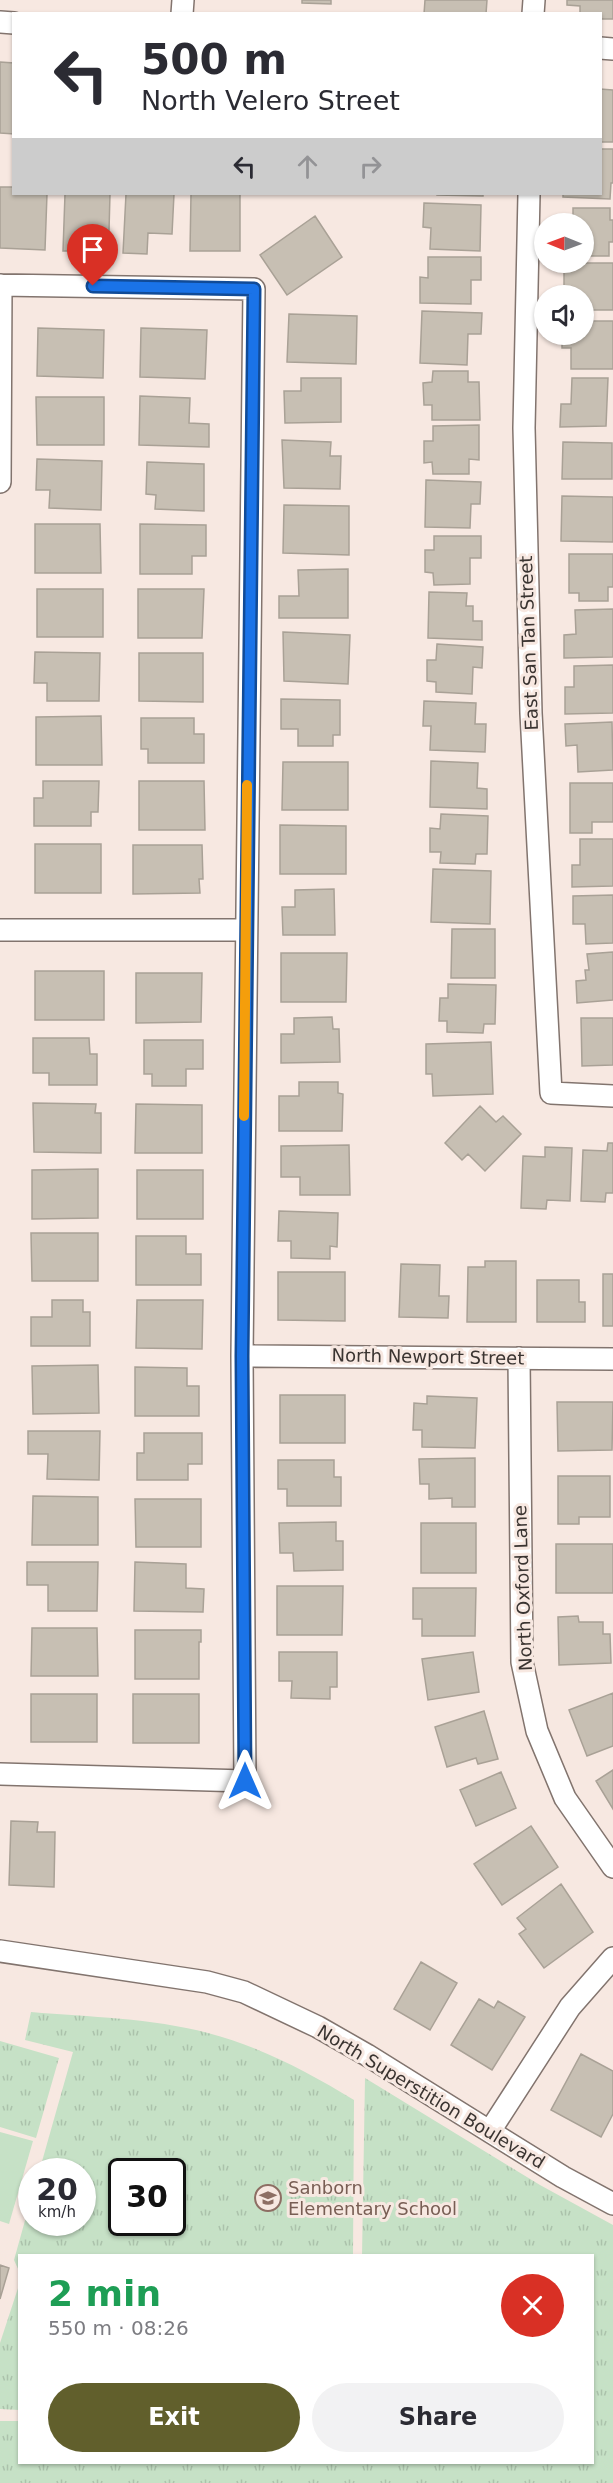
<!DOCTYPE html>
<html lang="en">
<head>
<meta charset="utf-8">
<style>
  body { margin:0; font-family:"DejaVu Sans",sans-serif; background:#f2f2f3; color:#2b2b33; height:100vh; display:flex; flex-direction:column; font-size:22px; white-space:nowrap }
  * { box-sizing:border-box; margin:0 }
  p { font-size:20px; color:#7c7c81 }
  .icon { flex:none; width:33px; height:33px; fill:none; stroke:currentColor; stroke-width:2; stroke-linecap:round; stroke-linejoin:round }
  .map { position:relative; flex:1; overflow:hidden }
  .drawer { position:absolute; left:18px; top:2254px; width:576px; height:210px; display:flex; flex-direction:column; background:#fff; border-radius:0px; box-shadow:0 2px 4px #0004 }
  .drawer>* { flex:none }
  .guide { position:absolute; left:12px; top:12px; width:590px; height:183px; border-radius:0px; box-shadow:0 2px 4px #0004; background:#fff; color:#2b2b33; overflow:hidden }
  .needle { width:39px; rotate:271deg }
  .tools { position:absolute; left:534px; top:213px; display:grid; gap:12px }
  .tools a { display:grid; place-items:center; width:60px; height:60px; border-radius:50%; background:#fff; box-shadow:0 2px 4px #0004; font-size:30px }
  .speed { position:absolute; left:18px; top:2158px; display:flex; gap:12px; font-size:30px; font-weight:700; text-align:center }
  .speed>* { display:grid; place-content:center; width:78px; height:78px; border-radius:50%; background:#fff; box-shadow:0 2px 4px #0004; line-height:1 }
  .speed small { font-size:15px; font-weight:400 }
  .speed .limit { border:3px solid #111; border-radius:9px; background:#fff; color:#111 }
  .pin { position:absolute; display:grid; place-items:center; width:51px; height:51px; color:#fff; margin:-62px -26px; border-radius:50% 50% 50% 0; rotate:-45deg; box-shadow:0 0 6px #0007 }
  .pin .icon { rotate:45deg }
  .me { position:absolute; width:66px; margin:-33px; rotate:0deg; stroke-linejoin:round; filter:drop-shadow(0 0 4px #0008) }
  .turn { display:flex; align-items:center; gap:21px; height:126px; padding:0 30px; font-size:27px }
  .turn .icon { width:78px; height:78px; stroke-width:2.5 }
  .turn b { display:block; font-size:42px; line-height:51px }
  .lanes { display:flex; align-items:center; height:57px; padding:0 30px; background:#0003; justify-content:center; gap:30px; direction:ltr }
  .lanes .off { opacity:.35 }
  .round { display:grid; place-items:center; flex:none; width:63px; height:63px; border-radius:32px; background:#f2f2f3 }
  .summary { display:flex; align-items:center; justify-content:space-between; height:102px; padding:0 30px }
  h1 { font-size:36px; font-weight:700; line-height:45px; color:#1e9e55 }
  .cta { display:flex; gap:12px; margin-top:auto; padding:12px 30px }
  .cta a { flex:1; height:69px; border-radius:36px; background:#615f2c; color:#fff; font-size:24px; font-weight:700; line-height:69px; text-align:center }
  .cta a+a { background:#f2f2f3; color:#2b2b33 }
  .map>svg:first-child { display:block }
</style>
</head>
<body>
<div class="map">
<svg width="613" height="2483" viewBox="0 0 613 2483">
  <defs>
    <pattern id="park-tufts" width="24" height="20" patternUnits="userSpaceOnUse" patternTransform="scale(1.5)"><rect width="24" height="20" fill="#c6e1c6"/><path d="M3 7l-1-3M5 7V3M7 7l1-3M15 17l-1-3M17 17v-4M19 17l1-3" fill="none" stroke="#abc2ab"/></pattern>
  </defs>
  <rect width="100%" height="100%" fill="#f7e8e1"/>
  <path fill="#c6e1c6" d="M0,2132L33,2141L9,2224L0,2221Z"/>
  <path fill="url(#park-tufts)" fill-rule="evenodd" d="M31,2012C90,2017 151,2018 208,2033C261,2047 308,2072 354,2100L353,2256H20L19,2271L14,2260L31,2199L32,2223H82V2172H39L73,2052L25,2040ZM122,2172H172V2223H122Z
    M0,2041L59,2058L36,2138L0,2127Z
    M365,2078L540,2185L613,2225V2483H0V2421H19L20,2463H592V2256H362Z
    M19,2285V2410L0,2409V2343Z"/>
  <path fill="#c7bfb3" stroke="#a9a196" stroke-width="1.5" d="M302,0H331V4L302,3Z
    M425,0H487L486,14H424Z
    M567,0H613V19H600V14H580V6L567,5Z
    M0,62L14,63V134L0,133Z
    M600,89L613,90V142H600Z
    M600,149H613V183H611L610,199L563,197V194H600Z
    M0,187H14V194H47L45,250L0,248Z
    M65,194H110L109,231H95V251H63Z
    M126,194H174L172,234L148,233L147,254L123,253Z
    M191,194H240V251H190Z
    M437,194H483V196L437,195Z
    M424,203L481,205L480,251L430,249L431,228L423,227Z
    M573,208H610V220H613V242H609V256H584V224H573Z
    M315,216L342,257L287,295L260,255Z
    M428,257H481V280H471V304L420,303V277L428,278Z
    M564,263H613V310H584V296H564Z
    M422,311L482,313L481,334H468L467,365L420,363Z
    M289,314L357,316L356,364L287,362Z
    M584,321H613V369H571V348H562V334H584Z
    M38,328L104,330L103,378L37,376Z
    M141,328L207,330L205,379L140,377Z
    M433,371H468V382H479L480,420H432V405H424L423,383L432,382Z
    M301,378H341V422L285,423L284,391H301Z
    M572,378H608L606,426L560,427L561,404H571Z
    M140,396L190,398L189,423L209,424V447L139,445Z
    M36,397H104V445H37Z
    M479,425V460L469,459V474H433L432,462L424,463V441H433V426Z
    M282,440L331,442L330,456H341L340,489L284,488Z
    M563,442L612,443V479H562Z
    M37,459L102,461L101,510L49,508L50,490H36Z
    M147,462L204,464V511L155,509L156,495L146,494Z
    M426,480L481,482L480,504H471L470,528L425,527Z
    M562,496L613,497V542L561,541Z
    M284,505L349,506V555L283,553Z
    M35,524H100L101,573H35Z
    M140,524L206,525V556H192V574H140Z
    M434,536H481V558H470V584L434,585L433,573L425,572V550H434Z
    M569,554H613V587H608V601H579V593H569Z
    M348,569V618H279V596H299L298,570Z
    M37,589H103V637H37Z
    M138,589H204L202,638H138Z
    M429,592L467,593L466,606H473V621H482V640L428,638Z
    M613,609V657L564,658V635L576,634L575,610Z
    M283,632L350,635L348,684L284,681Z
    M437,644L483,647L482,668L473,667L472,694L436,692V682L427,681V660H436Z
    M35,652L100,653L99,701H47V683H34Z
    M139,653H203V702L139,701Z
    M613,665V713L565,714V687H574V666Z
    M281,699L340,700V735H333V746H298V729H281Z
    M424,701L476,703L475,724H486L485,752L430,750L431,726H423Z
    M101,716L102,765H36V717Z
    M141,718H194V734H204V763H148V749H141Z
    M612,722L613,770L578,772L577,745L566,746L565,724Z
    M431,761L478,763L477,788L487,789V809L430,807Z
    M283,762H348V810H282Z
    M43,781H99L98,812H91V826H34V798H43Z
    M139,781H204L205,830H139Z
    M570,783H613V822H592V833H570Z
    M441,814L488,816L487,854H476L475,864L440,863L441,852H430V828L440,829Z
    M280,825L346,826V874H280Z
    M580,839H613V886L572,887V865H580Z
    M35,844H101V893H35Z
    M133,845H202L203,879H199L200,893L133,894Z
    M433,869L491,871L490,924L431,922Z
    M334,889L335,935H283L282,907H295V890Z
    M613,895V943L586,944L585,924H573V896Z
    M452,929H495V978H451Z
    M613,952V1000L577,1003L576,981L586,980L585,970H589L587,954Z
    M281,953H347L346,1002H281Z
    M35,971H104V1020H35Z
    M136,973H202L201,1022L136,1023Z
    M448,984L496,985L495,1024H484L483,1033L447,1032V1021H439L440,998H448Z
    M332,1017L333,1029H339L340,1062L281,1063V1034H294V1018Z
    M581,1018H613V1065L582,1066Z
    M33,1038H89L90,1054H97V1085H49V1073H33Z
    M144,1040H203V1069H186V1086H152V1074H144Z
    M491,1042L493,1094L433,1096L432,1074H426V1044Z
    M299,1082H338V1093L343,1094L342,1131H279V1096H299Z
    M33,1103L96,1104L95,1113H101V1153L34,1152Z
    M136,1104L202,1105V1153H135Z
    M480,1106L496,1122L503,1116L521,1134L485,1171L468,1154L462,1160L445,1143Z
    M608,1143H613V1193H606L605,1202L581,1201L583,1150L607,1151Z
    M349,1145L350,1195H300V1177H281V1146Z
    M545,1147L572,1148L570,1201L547,1200L546,1209L521,1208L523,1156L545,1157Z
    M98,1169V1218L32,1219V1170Z
    M137,1170H203V1219H137Z
    M279,1211L338,1213L337,1247L330,1246V1259L291,1258V1241H278Z
    M31,1233H98V1281H32Z
    M136,1236H186V1254H201V1285H136Z
    M485,1261H516V1322H467L468,1267H485Z
    M401,1264L440,1265L439,1296H449L448,1318L399,1317Z
    M278,1272H345V1321L278,1320Z
    M603,1274H613V1326H603Z
    M537,1280H579V1302H585V1322H537Z
    M52,1300H83V1312H90V1346H31V1317H52Z
    M137,1300H203L202,1349L136,1348Z
    M98,1365L99,1413L33,1414L32,1366Z
    M135,1367L187,1368V1386H199V1416H135Z
    M280,1395H345V1443H280Z
    M427,1396L477,1398L475,1448L422,1447V1430H413L414,1403L427,1404Z
    M557,1402H613L612,1450L558,1451Z
    M28,1431H100L99,1480L47,1479L48,1454H28Z
    M144,1433H202V1464H188V1480H137V1453H144Z
    M475,1458V1507H452V1498L429,1499V1484H420L419,1459Z
    M278,1460H334V1477H341V1506H287V1489H278Z
    M558,1476H610V1517H579V1524H558Z
    M33,1496L98,1497V1545H32Z
    M135,1499H201V1547H136Z
    M336,1522V1541H343V1570L294,1571L293,1553H280L279,1523Z
    M421,1523H476V1573H421Z
    M556,1544H613V1593H556Z
    M27,1562H98L97,1611H48V1585H27Z
    M135,1562L186,1564V1588L204,1589L203,1612L134,1611Z
    M277,1586H343L342,1635H277Z
    M413,1588H476L475,1636H422V1619H413Z
    M578,1616L579,1622H603V1634H610L611,1663L559,1665L558,1617Z
    M32,1628H97L98,1676H31Z
    M135,1630H201V1642H199V1679H135Z
    M279,1652H337V1687H330V1699L291,1698L292,1681H279Z
    M473,1652L479,1692L428,1700L422,1659Z
    M613,1693V1746L587,1756L569,1710Z
    M31,1694H97V1742H31Z
    M133,1694H199V1743H133Z
    M484,1711L498,1759L478,1764L476,1758L447,1767L435,1727Z
    M613,1770V1809L596,1781Z
    M501,1772L516,1808L476,1826L460,1790Z
    M11,1821L38,1822L37,1832H55L54,1887L9,1885Z
    M531,1826L558,1867L502,1905L474,1864Z
    M561,1884L593,1932L544,1968L519,1934L526,1929L517,1918Z
    M421,1962L457,1983L430,2030L394,2009Z
    M479,1999L494,2008L498,2001L525,2017L492,2070L451,2045Z
    M581,2054L613,2071V2114L601,2137L551,2110Z
    M0,2265L9,2268L0,2299Z"/>
  <g fill="none" stroke-linecap="round" stroke-linejoin="round">
    <defs>
      <path id="minor" d="M182,14L183,0
        M533,14L534,0
        M0,22L14,23
        M600,48L613,49
        M529,194L524,428L531,713L551,1093L613,1096
        M0,285L254,289L242,1356L245,1781L0,1774
        M0,482L1,285
        M0,930H245
        M242,1356L613,1359
        M519,1358L522,1662L537,1731L565,1798L613,1867
        M0,1951L207,1982L244,1992L318,2027L367,2055L563,2177L613,2204
        M490,2131L570,2007L613,1958"/>
    </defs>
    <use href="#minor" stroke="#82746e" stroke-width="24"/>
    <use href="#minor" stroke="#fff" stroke-width="21"/>
  </g>
  <g fill="none" stroke-linecap="round" stroke-linejoin="round">
    <defs>
      <path id="route" d="M93,286L254,289L242,1356L245,1781"/>
    </defs>
    <use href="#route" stroke="#114b97" stroke-width="15"/>
    <use href="#route" stroke="#1a73e8" stroke-width="10"/>
    <path stroke="#f59e0b" stroke-width="10" d="M244,1116L247,785"/>
  </g>
  <defs>
    <symbol id="school-ring" viewBox="-11 -11 22 22"><circle r="9.5" fill="#f7e8e1" stroke="#8d6e63" stroke-width="1.5"/><path d="M0-5L7-2L0 1L-7-2ZM-4 1L0 2.5L4 1V4Q0 6-4 4Z" fill="#8d6e63"/></symbol>
  </defs>
  <g fill-rule="evenodd">
    <use href="#school-ring" x="253" y="2183" width="30" height="30"/>
  </g>
  <g text-anchor="middle" stroke-width="6" stroke-linejoin="round" paint-order="stroke">
    <g font-size="18" fill="#3a3431" stroke="#f7e8e1">
      <text transform="translate(529 643) rotate(-92)" y="6">East San Tan Street</text>
      <text transform="translate(428 1357) rotate(1)" y="6">North Newport Street</text>
      <text transform="translate(523 1588) rotate(-92)" y="6">North Oxford Lane</text>
      <text transform="translate(431 2097) rotate(31)" y="6">North Superstition Boulevard</text>
    </g>
    <g font-size="18" fill="#785e54" stroke="#f7e8e1" text-anchor="start">
      <text x="288" y="2194">Sanborn<tspan x="288" dy="21">Elementary School</tspan></text>
    </g>
  </g>
</svg>
<div class="tools">
<a><svg class="needle" viewBox="-14 -14 28 28"><path d="M0-13l5 13h-10z" fill="#e53935"/><path d="M0 13l5-13h-10z" fill="#7c7c81"/></svg></a>
<a><svg class="icon" aria-label="sound" viewBox="0 0 24 24"><path d="M4 9h4l5-4v14l-5-4H4zM17 9q2 3 0 6"/></svg></a>
</div>
<div class="speed"><div>20<small>km/h</small></div><div class="limit">30</div></div>
<div class="pin" style="left:93px;top:286px;background:#d93025"><svg class="icon" aria-label="arrive" viewBox="0 0 24 24"><path d="M6 21V4h12l-3 4 3 4H6"/></svg></div>
<svg class="me" style="left:245px;top:1781px" viewBox="-20 -20 40 40"><path d="M0-17L14 15 0 8-14 15z" fill="#1a73e8" stroke="#fff" stroke-width="4"/></svg>
<div class="guide">
<div class="turn"><svg class="icon" aria-label="left" viewBox="0 0 24 24"><path d="M17 20v-9H6M10 6l-5 5 5 5"/></svg><div><b>500 m</b>North Velero Street</div></div>
<div class="lanes"><svg class="icon" aria-label="left" viewBox="0 0 24 24"><path d="M17 20v-9H6M10 6l-5 5 5 5"/></svg><svg class="icon off" aria-label="ahead" viewBox="0 0 24 24"><path d="M12 20V5M6 11l6-6 6 6"/></svg><svg class="icon off" aria-label="right" viewBox="0 0 24 24"><path d="M7 20v-9h11M14 6l5 5-5 5"/></svg></div>
</div>
<section class="drawer">
<div class="summary"><div><h1>2 min</h1><p>550 m · 08:26</p></div><a class="round" style="background:#d93025;color:#fff"><svg class="icon" aria-label="close" viewBox="0 0 24 24"><path d="M6 6l12 12M18 6L6 18"/></svg></a></div>
<div class="cta"><a>Exit</a><a>Share</a></div>
</section>
</div>
</body>
</html>
